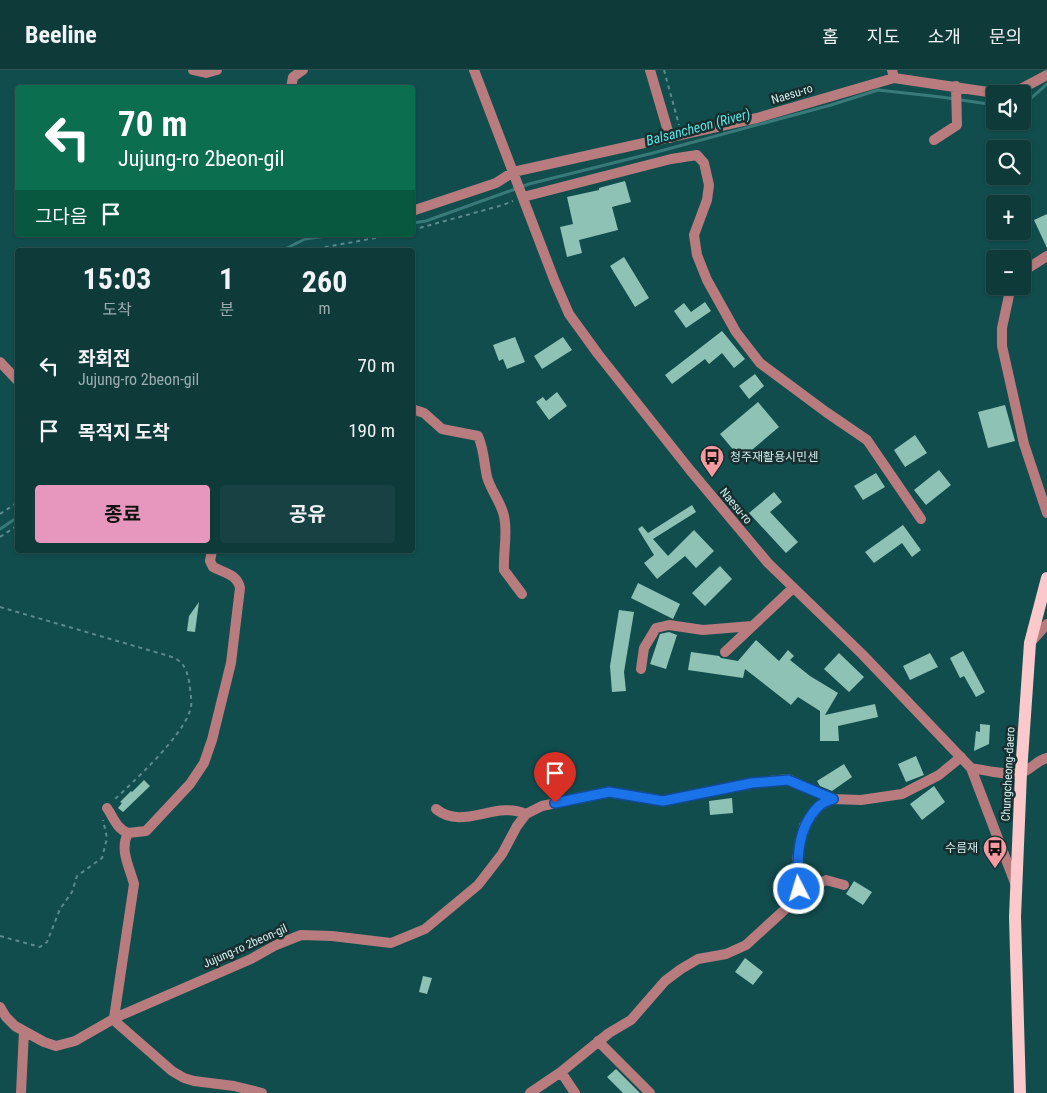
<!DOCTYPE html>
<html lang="ko">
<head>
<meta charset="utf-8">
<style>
  body { margin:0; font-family:"Roboto Condensed","Noto Sans KR",sans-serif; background:#174142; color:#f1f3f6; height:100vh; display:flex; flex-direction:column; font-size:19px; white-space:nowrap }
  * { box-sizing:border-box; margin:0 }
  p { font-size:16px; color:#9badaf }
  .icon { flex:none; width:28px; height:28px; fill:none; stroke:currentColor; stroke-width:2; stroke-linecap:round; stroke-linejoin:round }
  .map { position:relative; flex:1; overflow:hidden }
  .drawer { position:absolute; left:15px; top:178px; width:400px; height:305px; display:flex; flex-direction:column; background:#0e3a3a; border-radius:5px; box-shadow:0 1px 4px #0004,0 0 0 1px #2e5454 }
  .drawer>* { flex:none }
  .guide { position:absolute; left:15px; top:15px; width:400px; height:152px; border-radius:5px; box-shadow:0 1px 4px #0004,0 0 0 1px #2e5454; background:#0b6e4f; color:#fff; overflow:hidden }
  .controls { position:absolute; left:986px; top:15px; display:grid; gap:10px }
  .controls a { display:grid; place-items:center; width:45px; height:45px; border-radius:5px; background:#0e3a3a; box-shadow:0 1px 4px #0004,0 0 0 1px #2e5454; font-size:25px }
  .pin { position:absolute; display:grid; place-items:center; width:42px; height:42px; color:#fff; margin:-51px -21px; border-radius:50% 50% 50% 0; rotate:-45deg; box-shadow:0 0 5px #0007 }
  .pin .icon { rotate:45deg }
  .me { position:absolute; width:55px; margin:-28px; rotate:355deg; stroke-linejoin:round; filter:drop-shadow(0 0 4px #0008) }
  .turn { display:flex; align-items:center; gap:18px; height:105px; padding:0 20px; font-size:22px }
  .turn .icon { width:65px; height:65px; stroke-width:2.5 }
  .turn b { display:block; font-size:35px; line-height:42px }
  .then { display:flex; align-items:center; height:48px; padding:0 20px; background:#0003; gap:10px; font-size:19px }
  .eta { display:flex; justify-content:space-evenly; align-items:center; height:85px; text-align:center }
  .eta b { font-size:30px; font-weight:700; line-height:35px }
  .button { display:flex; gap:10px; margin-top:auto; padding:10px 20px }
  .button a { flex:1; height:58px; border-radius:5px; background:#e797bd; color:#111; font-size:20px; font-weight:700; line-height:58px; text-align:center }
  .button a+a { background:#174142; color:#f1f3f6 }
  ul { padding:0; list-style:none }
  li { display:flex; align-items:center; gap:15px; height:65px; padding:0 20px }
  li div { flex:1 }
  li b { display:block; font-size:19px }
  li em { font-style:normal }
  header { display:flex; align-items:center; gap:30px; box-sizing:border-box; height:70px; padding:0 25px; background:#0e3a3a; border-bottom:1px solid #2e5454 }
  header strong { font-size:24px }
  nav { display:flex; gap:28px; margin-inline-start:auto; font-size:18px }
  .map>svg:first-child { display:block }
</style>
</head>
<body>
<header>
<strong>Beeline</strong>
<nav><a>홈</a><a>지도</a><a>소개</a><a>문의</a></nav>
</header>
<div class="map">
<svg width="1047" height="1023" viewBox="0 0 1047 1023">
  <rect width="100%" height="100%" fill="#124d4e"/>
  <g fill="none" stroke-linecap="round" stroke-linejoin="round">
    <path stroke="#387a7a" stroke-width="3" d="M1022,31L1029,30L1047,14
      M412,153L426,151L529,114L653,83L831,35L878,20L941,27L995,35
      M283,180L305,169L334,165
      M0,459L18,447"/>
  </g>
  <path fill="#8ec2b4" d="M625,111L631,132L612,137L618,160L579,170L582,183L567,187L560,157L573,154L567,127L599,120V118Z
    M1047,144V178L1034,150Z
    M624,187L649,228L635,237L610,196Z
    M705,232L711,241L686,258L674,241L684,233L691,242Z
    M722,261L745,289L734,298L722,283L709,294L705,289L672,314L665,305Z
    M515,267L525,292L507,299L503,289L499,291L493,275Z
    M563,267L572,280L542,299L534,286Z
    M755,304L764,316L749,329L739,316Z
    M557,322L567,336L549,350L536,332L543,327L546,331Z
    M758,332L779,357L741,389L720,364Z
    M1005,335L1015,371L988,378L978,342Z
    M915,365L927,383L905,397L894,380Z
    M939,400L951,415L926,435L914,420Z
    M876,403L885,417L863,430L854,416Z
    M774,422L782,432L770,442L798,472L786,483L749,443Z
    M692,435L696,442L653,469L668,486L694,460L714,481L696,498L685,486L657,509L644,493L654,485L638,459L642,456L648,463Z
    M903,455L921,480L912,487L902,473L874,493L865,482Z
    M720,496L732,509L705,536L692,523Z
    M638,513L680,534L673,549L631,528Z
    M199,532L195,562L187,561L189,546Z
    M619,540L634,542L624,602L626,621L612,622L610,596Z
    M669,562L677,565L666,599L650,594L660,564Z
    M756,570L779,591L788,580L794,586L790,590L810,606L838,623L825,645L875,634L878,647L838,656L839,671H820V641L798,627L791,635L745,599L743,608L688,600L691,582L719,586L721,588L738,591Z
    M963,581L985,622L976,627L964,606L960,608L950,588Z
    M839,583L864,607L849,622L824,599Z
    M930,583L938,597L910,610L903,596Z
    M980,654L990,655L989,674L974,681L976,661L980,662Z
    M916,686L924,705L906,712L898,694Z
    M844,694L852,707L832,721L820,716L817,711Z
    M144,710L150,716L123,742L118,738L122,733L120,732L131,721L132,722Z
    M934,716L945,732L922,750L910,734Z
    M732,728L733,743L710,745L709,731Z
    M854,811L872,822L863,835L846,824Z
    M745,888L763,902L753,915L735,902Z
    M423,906L432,908L427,924L419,922Z
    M616,999L640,1023H623L607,1007Z"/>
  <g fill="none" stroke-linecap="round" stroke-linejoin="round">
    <path stroke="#5c8b8c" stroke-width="2" stroke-dasharray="4 4" stroke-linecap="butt" d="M664,0L679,55
      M412,160L503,135L513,131
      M309,180L392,165
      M0,444L18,432
      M0,467L18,455
      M0,537L169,586C182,590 186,597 189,611C190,619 192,630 191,637C185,665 134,711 113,731
      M0,866L40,877L47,872L60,839L72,822L77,806L102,788L107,768L103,750"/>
    <path stroke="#b87b7e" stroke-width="10" d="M193,0L206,3L217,0
      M474,0L555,212L569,244L598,284L690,400L768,493L862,584L971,698L1015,813
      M650,0L670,68
      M894,8L988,22L1017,21L1047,5
      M291,18L293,7L303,0
      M934,70L957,55L956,16
      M523,127L671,89L697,85L704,93L709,115L707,130L694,165L697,185L707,210L736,262L760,293L826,342L867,370L921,449
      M412,141L496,113L513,102L757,48L894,8L892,0
      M1022,202L1047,186
      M1011,216L1002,258V276L1024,374L1047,443
      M0,292L18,311
      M412,339L424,343L442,359L478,366C484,379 484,393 487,407C491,421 501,432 504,446C508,464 503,482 504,500L522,524
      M212,480L210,491L213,497C224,503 237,504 240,518L231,593L212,670L204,693L190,714L146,761L128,763C119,780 130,798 134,814L114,948L117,953L172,1001L184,1008L194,1011L234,1016L262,1023
      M1031,572L1047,554
      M725,582L793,518
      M641,599L644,578L656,558L669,555L703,560L752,556
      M971,698C984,700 1011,707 1023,702C1032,698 1038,690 1047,688
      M107,738C114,748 116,758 128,763
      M436,739C463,761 495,730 526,744
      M797,823L808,820L826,810L844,815
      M0,937L6,947L15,956L44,972L56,976L75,971L117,947L251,889L276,875L301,865L332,866L391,873L425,859L478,815L502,784L517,756L526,744L542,736L609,722L663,731L752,713L788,709L833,729L861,730L902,724L939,705L961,687
      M598,971L650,1023
      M561,1002L575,1023
      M21,1023L24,961
      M530,1023L561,1002L609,963L631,950L665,911L681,899L698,889L726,884L746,875L792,833L799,819L797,789L804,756L819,736L833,729"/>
    <path stroke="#fbc9cb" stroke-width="12" d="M1020,1023L1015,847L1021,703L1030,573L1047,508"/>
  </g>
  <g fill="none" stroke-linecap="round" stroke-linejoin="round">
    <defs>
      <path id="route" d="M555,733L609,722L663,731L752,713L788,710L833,729C828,731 822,733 819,736C796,758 797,791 799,819"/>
    </defs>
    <use href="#route" stroke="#114b97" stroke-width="12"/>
    <use href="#route" stroke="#1a73e8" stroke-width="9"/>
  </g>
  <defs>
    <symbol id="bus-pin" viewBox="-11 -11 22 30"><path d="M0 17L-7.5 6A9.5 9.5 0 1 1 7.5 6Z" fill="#f49aa0" stroke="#172f2f"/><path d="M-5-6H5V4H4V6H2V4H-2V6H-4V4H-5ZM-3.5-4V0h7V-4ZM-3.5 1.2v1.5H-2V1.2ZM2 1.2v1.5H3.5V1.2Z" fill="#111"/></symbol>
  </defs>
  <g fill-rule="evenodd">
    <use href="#bus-pin" x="698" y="373" width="28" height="38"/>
    <use href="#bus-pin" x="981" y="764" width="28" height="38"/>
  </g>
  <g text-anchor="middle" stroke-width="5" stroke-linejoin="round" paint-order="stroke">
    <g font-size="12" fill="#d2eeee" stroke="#172f2f">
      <text transform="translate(792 24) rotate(-17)" y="4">Naesu-ro</text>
      <text transform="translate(736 436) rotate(50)" y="4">Naesu-ro</text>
      <text transform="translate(1008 704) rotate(-87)" y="4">Chungcheong-daero</text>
      <text transform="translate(245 876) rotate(-24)" y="4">Jujung-ro 2beon-gil</text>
    </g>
    <g font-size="12" fill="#d2eeee" stroke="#172f2f" text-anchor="start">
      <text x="730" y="391">청주재활용시민센</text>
      <text x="978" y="782" text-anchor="end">수름재</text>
    </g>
    <g font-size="14" font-style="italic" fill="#5be5e6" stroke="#172f2f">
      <text transform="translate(698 57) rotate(-15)" y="5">Balsancheon (River)</text>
    </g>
  </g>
</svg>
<div class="controls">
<a><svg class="icon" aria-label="sound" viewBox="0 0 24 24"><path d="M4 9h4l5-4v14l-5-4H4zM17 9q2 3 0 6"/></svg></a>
<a><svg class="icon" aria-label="search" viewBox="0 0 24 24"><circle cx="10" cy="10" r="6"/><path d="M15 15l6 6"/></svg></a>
<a>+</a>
<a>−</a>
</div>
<div class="pin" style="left:555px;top:733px;background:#d93025"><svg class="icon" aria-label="arrive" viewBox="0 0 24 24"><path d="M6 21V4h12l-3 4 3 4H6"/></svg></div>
<svg class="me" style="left:799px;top:819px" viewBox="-20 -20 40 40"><circle r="17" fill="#1a73e8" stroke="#fff" stroke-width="3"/><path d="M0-11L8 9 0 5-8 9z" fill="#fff"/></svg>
<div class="guide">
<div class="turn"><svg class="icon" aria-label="left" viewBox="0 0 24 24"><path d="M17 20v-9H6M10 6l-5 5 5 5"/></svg><div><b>70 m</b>Jujung-ro 2beon-gil</div></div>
<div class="then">그다음<svg class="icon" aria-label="arrive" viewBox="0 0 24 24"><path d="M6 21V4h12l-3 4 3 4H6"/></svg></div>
</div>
<section class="drawer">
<div class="eta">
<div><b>15:03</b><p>도착</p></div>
<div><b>1</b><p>분</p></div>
<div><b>260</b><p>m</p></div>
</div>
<ul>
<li><svg class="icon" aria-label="left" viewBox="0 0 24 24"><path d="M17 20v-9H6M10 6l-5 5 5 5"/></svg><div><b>좌회전</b><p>Jujung-ro 2beon-gil</p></div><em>70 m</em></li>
<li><svg class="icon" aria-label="arrive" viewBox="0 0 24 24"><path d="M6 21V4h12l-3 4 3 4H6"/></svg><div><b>목적지 도착</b></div><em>190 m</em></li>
</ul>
<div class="button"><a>종료</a><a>공유</a></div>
</section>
</div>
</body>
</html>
